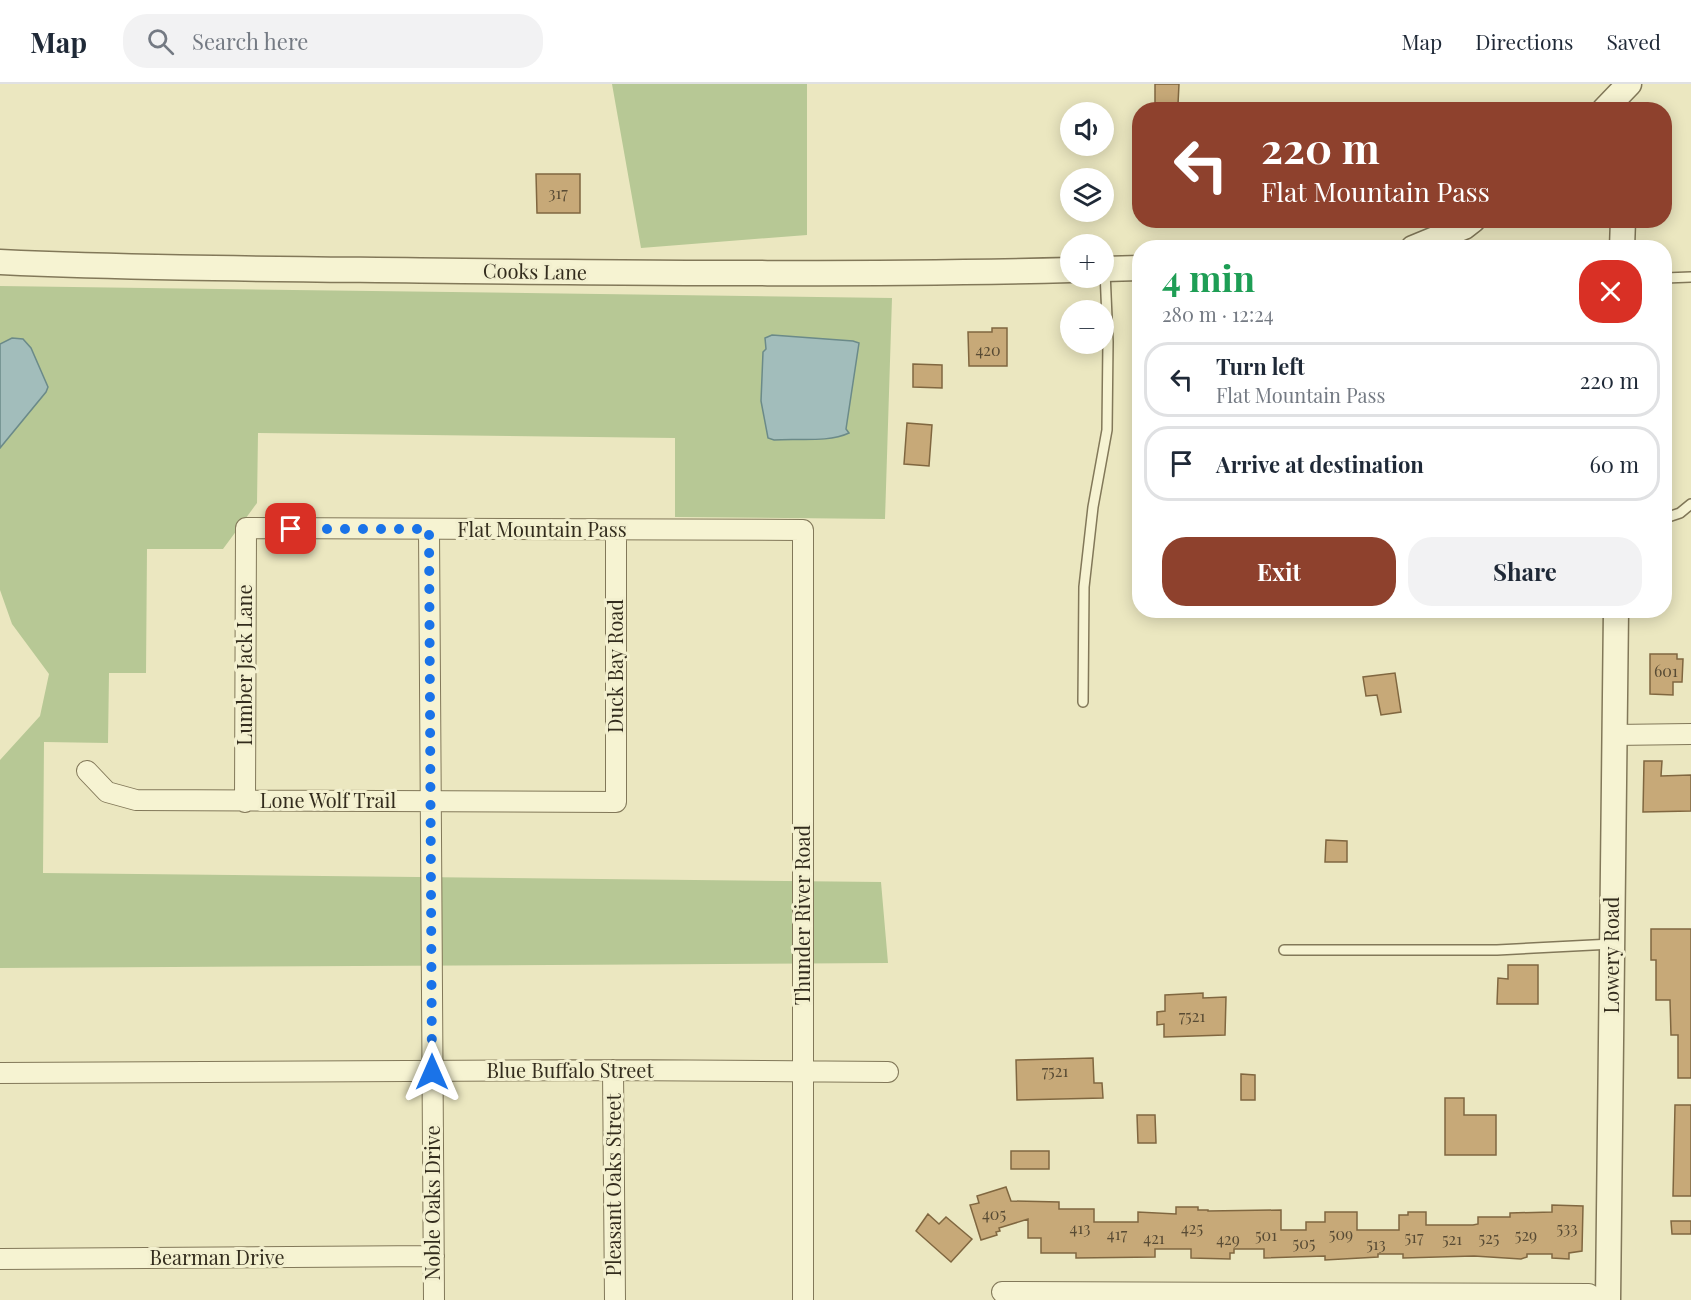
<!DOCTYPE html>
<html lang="en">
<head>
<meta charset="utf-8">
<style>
  body { margin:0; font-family:"Playfair Display",serif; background:#f2f2f3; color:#1f2937; height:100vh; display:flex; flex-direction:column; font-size:22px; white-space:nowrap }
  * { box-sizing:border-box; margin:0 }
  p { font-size:20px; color:#747a83 }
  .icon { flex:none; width:33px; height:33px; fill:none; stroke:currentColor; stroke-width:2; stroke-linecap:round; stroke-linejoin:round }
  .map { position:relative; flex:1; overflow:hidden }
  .panel { position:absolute; left:1132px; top:156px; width:540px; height:378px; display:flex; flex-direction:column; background:#fff; border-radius:24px; box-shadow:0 3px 15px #0003 }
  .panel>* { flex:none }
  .hud { position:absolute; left:1132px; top:18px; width:540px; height:126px; border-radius:24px; box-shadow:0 3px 15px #0003; background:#8e412d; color:#fff; overflow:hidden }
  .fabs { position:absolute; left:1060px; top:18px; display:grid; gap:12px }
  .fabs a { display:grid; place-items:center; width:54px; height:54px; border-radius:50%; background:#fff; box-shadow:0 3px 15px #0003; font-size:30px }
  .pin { position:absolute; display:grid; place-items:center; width:51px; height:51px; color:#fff; margin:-26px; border-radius:12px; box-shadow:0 3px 9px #0006 }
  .me { position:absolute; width:66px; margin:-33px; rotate:0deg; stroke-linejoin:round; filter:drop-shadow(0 0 4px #0008) }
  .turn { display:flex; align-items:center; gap:21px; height:126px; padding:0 30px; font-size:27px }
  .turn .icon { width:78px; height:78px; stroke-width:2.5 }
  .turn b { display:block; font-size:42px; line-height:51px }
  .round { display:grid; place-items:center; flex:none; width:63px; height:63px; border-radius:24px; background:#f2f2f3 }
  .head { display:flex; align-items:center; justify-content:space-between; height:102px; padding:0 30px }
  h1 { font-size:36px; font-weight:700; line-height:45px; color:#1e9e55 }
  .cta { display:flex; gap:12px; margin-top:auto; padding:12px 30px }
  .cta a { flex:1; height:69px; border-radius:24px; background:#8e412d; color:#fff; font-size:24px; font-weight:700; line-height:69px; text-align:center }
  .cta a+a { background:#f2f2f3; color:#1f2937 }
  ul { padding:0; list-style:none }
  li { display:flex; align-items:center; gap:18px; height:75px; margin:0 12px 9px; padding:0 18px; border:3px solid #e0e1e3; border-radius:24px }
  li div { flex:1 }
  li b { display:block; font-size:22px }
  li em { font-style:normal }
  header { display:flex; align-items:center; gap:36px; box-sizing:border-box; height:84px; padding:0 30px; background:#fff; border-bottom:2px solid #e0e1e3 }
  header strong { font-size:28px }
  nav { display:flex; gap:33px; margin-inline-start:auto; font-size:21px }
  .search { width:420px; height:54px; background:#f2f2f3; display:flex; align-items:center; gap:15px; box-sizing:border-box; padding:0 21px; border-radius:24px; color:#747a83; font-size:22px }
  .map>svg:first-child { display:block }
</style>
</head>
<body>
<header>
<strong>Map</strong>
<div class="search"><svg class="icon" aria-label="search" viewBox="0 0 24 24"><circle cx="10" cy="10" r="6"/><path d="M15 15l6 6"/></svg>Search here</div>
<nav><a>Map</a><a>Directions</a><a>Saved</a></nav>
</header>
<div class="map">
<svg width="1691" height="1216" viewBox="0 0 1691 1216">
  <rect width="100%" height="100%" fill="#ebe7c0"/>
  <path fill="#b7c895" d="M612,0H807V151L641,164Z
    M0,202L892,214L885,435L675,433V354L258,349L257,419L223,465H147L146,589H109L108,659L44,658L43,789L881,798L888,879L0,884V676L40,632L49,590L12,540L0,506Z"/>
  <path fill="#a2bdbb" stroke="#6b8a89" stroke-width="1.5" d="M772,251L853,257L859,259L846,345L849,349C828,359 797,354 774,356L768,354L761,317L763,268L766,265L765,254Z
    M12,254L23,255L31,264L48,303L46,308L0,364V260Z"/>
  <path fill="#c7a978" stroke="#806740" stroke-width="1.5" d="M1155,0H1179L1178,20H1155Z
    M536,90H580V129H537Z
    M992,244H1007V282H969L968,248H992Z
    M913,280L942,281V304L913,303Z
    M907,339L932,341L929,382L904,380Z
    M1650,570H1677V575H1683L1682,598H1673V611L1650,610Z
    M1395,589L1401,628L1381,631L1377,611L1366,612L1363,593Z
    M1644,677H1662L1661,692L1691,691V727L1643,728Z
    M1326,756L1347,757V778H1325Z
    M1651,845H1691V994H1678V951H1671L1670,916H1656V876H1651Z
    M1508,881H1538V920H1497L1498,894L1508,895Z
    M1203,909V914L1226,913L1225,951L1164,953V940L1157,941V928L1165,927V911Z
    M1093,974L1094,999H1102L1103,1014L1017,1016L1016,976Z
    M1241,990L1255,991V1016H1241Z
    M1445,1014H1464V1031H1496V1071H1445Z
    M1675,1021H1691V1112H1673Z
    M1137,1031H1155L1156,1059H1138Z
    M1011,1067H1049V1085H1011Z
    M1006,1103L1011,1117L1059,1118V1125H1094V1138H1138V1128L1176,1130V1123H1198V1126H1208V1127L1281,1126V1146H1306V1138H1325V1128H1357V1146H1399V1131H1408V1128H1426V1141H1473L1478,1140V1133H1510V1129L1552,1128V1121L1583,1122L1582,1167L1569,1169V1175L1552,1174V1170H1527V1173L1521,1175L1474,1172L1403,1174V1170H1378V1173L1325,1176V1172L1264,1174V1165H1234V1169H1230V1175L1191,1174V1165H1155V1173L1076,1174V1169H1041V1154H1028V1135L999,1144L1000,1147L996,1148L997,1151L981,1156L970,1121L979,1119L977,1112Z
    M928,1130L939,1140L946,1133L972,1155L951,1178L916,1147Z
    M1671,1137H1691V1150H1672Z"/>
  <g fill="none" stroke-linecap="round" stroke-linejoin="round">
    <defs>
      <path id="service" d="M1665,194L1691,193
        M1665,434L1680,429L1691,420
        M1083,618L1084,503L1093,423L1107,346L1108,258L1105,187
        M1284,866H1497L1612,860"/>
      <path id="minor" d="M429,445L434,1216
        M1613,651L1691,650
        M87,687L107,708L136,716L616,718V446
        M245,718L246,444L803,446V1216
        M613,986L615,1216
        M0,989L613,986L888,988
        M0,1175L434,1172
        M1002,1208L1589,1210L1598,1216"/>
      <path id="tertiary" d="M1604,26L1629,0
        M1413,164L1464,143L1473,136
        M1622,164L1623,136
        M0,178C154,185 308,185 463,187C666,189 868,191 1071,186
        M1104,185L1140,184
        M1608,1216L1616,526"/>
    </defs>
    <use href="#service" stroke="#827859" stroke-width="12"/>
    <use href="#minor" stroke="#827859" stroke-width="22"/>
    <use href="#tertiary" stroke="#827859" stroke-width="27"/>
    <use href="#service" stroke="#f6f3d2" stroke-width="9"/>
    <use href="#minor" stroke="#f6f3d2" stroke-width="20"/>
    <use href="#tertiary" stroke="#f6f3d2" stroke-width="24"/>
  </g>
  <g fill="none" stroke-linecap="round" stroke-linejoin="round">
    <path stroke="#1a73e8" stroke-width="10" stroke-dasharray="0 18" d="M291,445H429L432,988"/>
  </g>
  <g text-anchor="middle" stroke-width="6" stroke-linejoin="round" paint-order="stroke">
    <g font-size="16" fill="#584b34">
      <text x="558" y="115">317</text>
      <text x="988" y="272">420</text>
      <text x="1666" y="593">601</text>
      <text x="1192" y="938">7521</text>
      <text x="1055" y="993">7521</text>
      <text x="994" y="1136">405</text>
      <text x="1080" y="1150">413</text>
      <text x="1192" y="1150">425</text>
      <text x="1567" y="1150">533</text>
      <text x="1117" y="1156">417</text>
      <text x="1341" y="1156">509</text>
      <text x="1266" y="1157">501</text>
      <text x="1526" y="1157">529</text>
      <text x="1414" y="1159">517</text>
      <text x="1154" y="1160">421</text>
      <text x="1489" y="1160">525</text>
      <text x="1228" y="1161">429</text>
      <text x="1452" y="1161">521</text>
      <text x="1304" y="1165">505</text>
      <text x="1376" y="1166">513</text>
    </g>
    <g font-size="20" fill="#332c1d" stroke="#f3f0cf">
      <text transform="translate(535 188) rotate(1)" y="7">Cooks Lane</text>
      <text x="542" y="453">Flat Mountain Pass</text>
      <text transform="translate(245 581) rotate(-90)" y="7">Lumber Jack Lane</text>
      <text transform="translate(616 582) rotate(-90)" y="7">Duck Bay Road</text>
      <text x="328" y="724">Lone Wolf Trail</text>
      <text transform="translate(803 831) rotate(-90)" y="7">Thunder River Road</text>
      <text transform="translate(1612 871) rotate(-90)" y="7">Lowery Road</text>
      <text x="570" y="994">Blue Buffalo Street</text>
      <text transform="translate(614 1101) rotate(-90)" y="7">Pleasant Oaks Street</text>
      <text transform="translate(433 1119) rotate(-90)" y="7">Noble Oaks Drive</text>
      <text x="217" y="1181">Bearman Drive</text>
    </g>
  </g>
</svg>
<div class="fabs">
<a><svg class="icon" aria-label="sound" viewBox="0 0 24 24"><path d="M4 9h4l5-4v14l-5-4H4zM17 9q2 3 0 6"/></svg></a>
<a><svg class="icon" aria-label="layers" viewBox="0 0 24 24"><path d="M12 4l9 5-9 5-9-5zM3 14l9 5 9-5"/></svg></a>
<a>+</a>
<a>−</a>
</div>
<div class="pin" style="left:291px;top:445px;background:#d93025"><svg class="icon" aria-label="arrive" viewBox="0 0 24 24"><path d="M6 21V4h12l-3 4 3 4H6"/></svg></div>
<svg class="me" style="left:432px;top:988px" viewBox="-20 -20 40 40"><path d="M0-17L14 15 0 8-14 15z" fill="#1a73e8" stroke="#fff" stroke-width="4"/></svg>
<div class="hud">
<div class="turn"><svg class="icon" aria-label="left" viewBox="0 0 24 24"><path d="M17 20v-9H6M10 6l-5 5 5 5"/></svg><div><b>220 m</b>Flat Mountain Pass</div></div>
</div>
<section class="panel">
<div class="head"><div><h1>4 min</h1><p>280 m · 12:24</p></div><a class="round" style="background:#d93025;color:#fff"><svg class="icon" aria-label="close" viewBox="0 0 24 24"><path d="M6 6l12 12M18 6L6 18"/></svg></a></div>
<ul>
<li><svg class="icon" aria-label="left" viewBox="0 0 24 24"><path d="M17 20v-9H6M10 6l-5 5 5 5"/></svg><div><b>Turn left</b><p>Flat Mountain Pass</p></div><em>220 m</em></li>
<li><svg class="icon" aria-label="arrive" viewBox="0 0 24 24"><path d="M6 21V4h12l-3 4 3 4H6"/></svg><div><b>Arrive at destination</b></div><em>60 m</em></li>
</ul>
<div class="cta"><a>Exit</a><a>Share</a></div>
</section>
</div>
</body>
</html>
